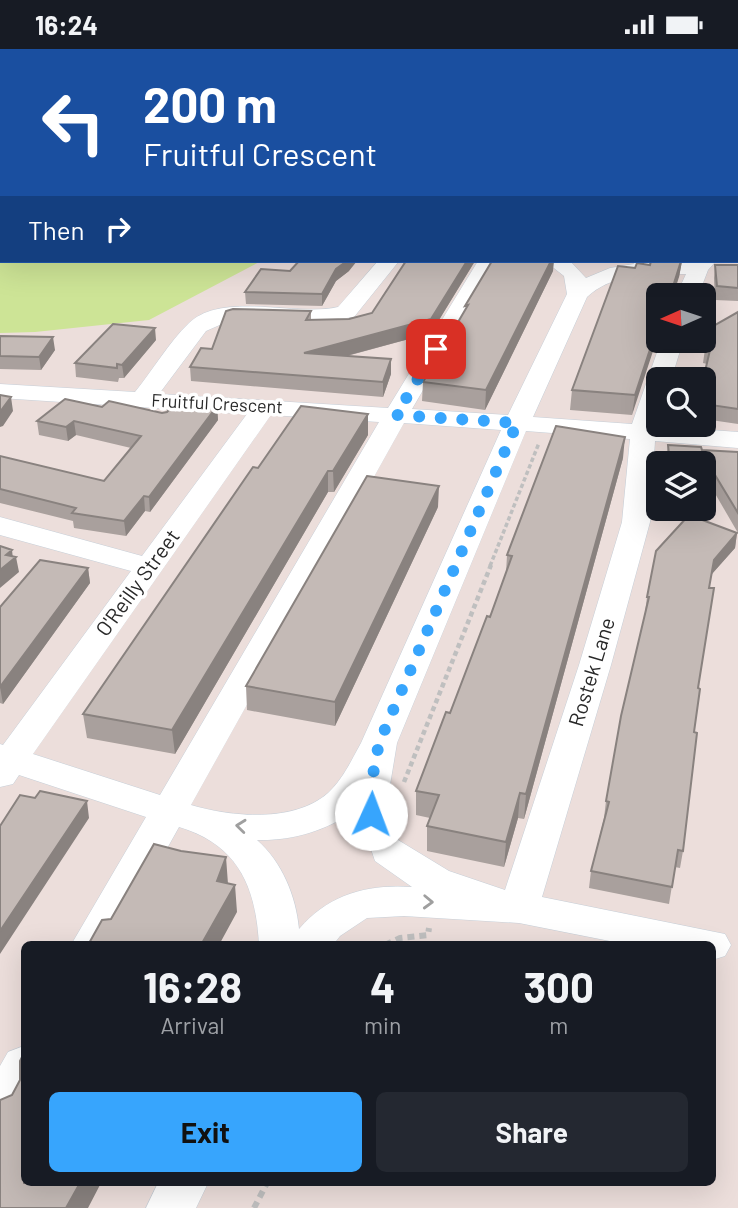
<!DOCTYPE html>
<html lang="en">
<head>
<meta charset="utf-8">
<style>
  body { margin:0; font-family:Barlow,sans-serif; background:#242831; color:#f1f3f6; height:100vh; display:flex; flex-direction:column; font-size:26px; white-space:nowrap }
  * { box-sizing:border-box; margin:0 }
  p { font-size:23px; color:#9ea1a6 }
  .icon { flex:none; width:38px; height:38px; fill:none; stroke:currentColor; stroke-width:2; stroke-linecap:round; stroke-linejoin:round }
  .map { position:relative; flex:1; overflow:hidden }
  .panel { position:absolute; left:21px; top:892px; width:695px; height:245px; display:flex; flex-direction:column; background:#171b24; border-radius:10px; box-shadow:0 7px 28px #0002 }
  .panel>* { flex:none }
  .guide { position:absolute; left:0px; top:0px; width:738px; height:214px; box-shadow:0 7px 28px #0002; background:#1a4fa0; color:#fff; overflow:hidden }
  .needle { width:46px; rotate:267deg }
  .buttons { position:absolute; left:646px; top:234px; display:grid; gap:14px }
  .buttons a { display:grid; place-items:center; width:70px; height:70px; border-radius:10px; background:#171b24; box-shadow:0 7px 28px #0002; font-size:35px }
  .pin { position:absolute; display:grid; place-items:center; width:60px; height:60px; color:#fff; margin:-30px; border-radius:14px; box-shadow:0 4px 10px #0006 }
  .me { position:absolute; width:77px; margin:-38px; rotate:2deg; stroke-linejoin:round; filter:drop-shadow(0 0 5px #0008) }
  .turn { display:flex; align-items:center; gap:24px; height:147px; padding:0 28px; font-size:32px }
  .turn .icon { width:91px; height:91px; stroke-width:2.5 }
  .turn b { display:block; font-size:49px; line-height:60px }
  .then { display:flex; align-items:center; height:66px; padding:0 28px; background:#0003; gap:14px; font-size:26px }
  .eta { display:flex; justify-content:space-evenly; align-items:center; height:119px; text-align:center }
  .eta b { font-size:42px; font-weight:700; line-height:49px }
  .cta { display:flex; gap:14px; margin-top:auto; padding:14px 28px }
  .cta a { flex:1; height:80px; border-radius:10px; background:#37a5fd; color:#111; font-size:28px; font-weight:700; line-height:80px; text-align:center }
  .cta a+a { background:#242831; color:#f1f3f6 }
  .status { display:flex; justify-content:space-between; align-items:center; height:49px; padding:0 35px; background:#171b24; direction:ltr }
  .status svg { height:19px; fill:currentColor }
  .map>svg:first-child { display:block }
</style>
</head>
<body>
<div class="status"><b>16:24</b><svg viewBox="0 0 49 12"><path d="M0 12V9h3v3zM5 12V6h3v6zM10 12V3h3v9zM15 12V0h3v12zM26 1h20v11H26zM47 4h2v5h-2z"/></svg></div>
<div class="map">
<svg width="738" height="1159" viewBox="0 0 738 1159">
  <rect width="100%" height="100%" fill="#ecdedb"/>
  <path fill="#cde496" d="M0,0H536L537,2H2V98Z
    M0,138L2,212H261L149,271L35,283L0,284Z"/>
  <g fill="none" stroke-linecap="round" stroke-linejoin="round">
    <path stroke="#6bf0e2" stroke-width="3.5" d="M418,2L420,0"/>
    <defs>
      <path id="minor" d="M737,119H738V129H737Z
        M378,212H399L354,268L309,274L231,271L206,282L159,345L388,359L478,212H498L412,360L508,366L567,245L564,227L545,212H570L586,229L610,219L634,215L632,212H716L708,221L698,247H676L686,225C652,225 614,223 587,248L533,368L632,375L661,292H683L671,331H658L657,377L738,383V399L655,392L650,473L611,616L542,848L725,885L731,896L725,907L712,911V896H630L519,874L404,867L367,869L340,887L333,896H259C256,839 239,796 179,778L113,896H71L146,768L19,726L13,735L0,738V695L3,696L131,522L0,486V468L142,507L247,365L0,349V335L135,343C153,321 169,293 189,274C222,242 296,268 338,258ZM271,366L379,373L160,746L33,705ZM404,374L501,381L361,694C351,712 343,730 328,744C294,774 231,768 191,756ZM526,382L630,390L622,473L579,616L505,841L449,822L398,791L389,742L397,694ZM354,762L367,798L371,800L375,812L412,838C368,835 329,845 299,880C296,847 282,813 257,791C291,792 326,782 354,762Z
        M24,997V1058L16,1073L0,1079V1017L8,1003Z
        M158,1134H208L196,1159H146Z"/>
    </defs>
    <use href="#minor" stroke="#c6cfd8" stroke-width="1"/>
    <path stroke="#bfbfbf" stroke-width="3.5" stroke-dasharray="4.5 2.5" stroke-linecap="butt" d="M490,517L539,394"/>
    <path stroke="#bfbfbf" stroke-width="4.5" stroke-dasharray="5 3.5" stroke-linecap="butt" d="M404,733L491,516"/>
    <path stroke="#bfbfbf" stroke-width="6" stroke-dasharray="7 5" stroke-linecap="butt" d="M385,896L400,889L428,886L429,879
      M254,1159L267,1134"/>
    <use href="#minor" fill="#fff" fill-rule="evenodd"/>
  </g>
  <path fill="#a9a09d" d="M737,178H738V214L724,212H737Z
    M406,212H475L431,284L347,307L391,325L383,348L191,332L190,318L212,300L311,262V271L349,270L372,264Z
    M682,212L679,228L658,247L632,366L570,361L572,341L650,216Z
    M715,216H738V252L715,251L714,229Z
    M349,222L336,232L322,257L246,255L245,243Z
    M553,222L485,361L422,352L423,333L465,261Z
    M738,263V375L704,370V331L707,315L703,314L705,300Z
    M0,287L55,301L41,321L0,320Z
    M156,291L124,329H119L118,333L76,328L75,314Z
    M217,357L218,371L150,463L145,462L126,487L74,479L73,472L0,454V407L104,432L131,399L76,386L68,392L39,386L37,372L102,358L162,364Z
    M368,386L334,443H328L175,705L87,689L83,665L258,419Z
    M668,396L702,401L738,403V484L713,441L704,440V415H666Z
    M623,409L524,770L518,769L504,818L427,802V777L430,769L416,766V742L450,664L490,568L506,524L507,506Z
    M438,458L335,677L247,661L246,637Z
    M737,484L735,499L711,526L698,639L683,802L680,819L675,818L669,855L589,839L591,822L604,769L606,752L646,563H645L647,548Z
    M88,519L90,534L3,655L0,654V558Z"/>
  <path fill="#89827f" d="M347,212H357L349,222L336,232L322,257V245L336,220Z
    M467,212H475L431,284L305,318L304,304Z
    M551,212H554L553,222L485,361L486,341Z
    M682,212L679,228L673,247H670Z
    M658,276V287L632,366L635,346Z
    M155,279L156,291L124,329L122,316Z
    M53,288L55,301L41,321L39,308Z
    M391,310V325L383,348V333Z
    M11,348L13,362L3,377L0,378V363Z
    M217,357L218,371L150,463L149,448Z
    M368,365V386L334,443L333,422Z
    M74,372L76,386L68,392L66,378Z
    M625,388L623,409L524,770L526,745Z
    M328,422V443L175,705L172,681Z
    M439,437L438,458L335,677V653Z
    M144,447L145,462L126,487L124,472Z
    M737,484L735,499L711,526L714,511Z
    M12,501L13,510L16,508L19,523L0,539V521L6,506Z
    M88,519L90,534L3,655L0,638Z
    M520,744L518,769L504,818L506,793Z
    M87,752L89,769L0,905V882Z
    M226,808L228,835L217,832Z
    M235,836L237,863L219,896H201Z
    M80,1134H101L88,1159H66Z"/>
  <path fill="#c4bab6" stroke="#89827f" stroke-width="2" d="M738,132V164L737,165V133Z
    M737,178H738V201H737Z
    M299,212H347L336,220L322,245L245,243L261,220L290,222Z
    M406,212H467L431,270L304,304L391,310L383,333L190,318L201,299L212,300L226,262L233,260L311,262L306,271L349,270L372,264Z
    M492,212H551L486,341L423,333L468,256L465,257Z
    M651,212H681L670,247H658V276L635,346L572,341L618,217L635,219L637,214L650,216Z
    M715,216H738V239L717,237Z
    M738,263V360L704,355L703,331L710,301L705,300L710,279Z
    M113,275L155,279L122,316L117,315V319L75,314Z
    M0,287L53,288L39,308L0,307Z
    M0,346L11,348L0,363Z
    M65,350L102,358L109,352L162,364L167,363L177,352L217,357L149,448L144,447L124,472L72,464L76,459L0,440V407L104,432L141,387L74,372L66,378L37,372Z
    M301,357L368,365L333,422H328L172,681L83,665L253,418L258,419Z
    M556,377L625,388L526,745L520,744L506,793L427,777L439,746L416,742L446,663L450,664L487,567L490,568L512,507L507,506Z
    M668,396L701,398L702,401L738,403V464L715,426L704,425V415H670Z
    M367,427L439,437L335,653L246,637Z
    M689,466L737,484L714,511L709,539H714L698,639L700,640L694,683L697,684L683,802L678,801L672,838L591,822L609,753L606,752L621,667L649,548H647L656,502Z
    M0,497L12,501L6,506L16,508L0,521Z
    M40,511L88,519L0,638V558Z
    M40,742L87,752L0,882V777L20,746L35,749Z
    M154,795L181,802L226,808L217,832L235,836L201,896H88L102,871L111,870Z
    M24,1004V1134H80L66,1159H0V1051L12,1046L20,1031V1012Z"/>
  <defs><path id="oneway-chevron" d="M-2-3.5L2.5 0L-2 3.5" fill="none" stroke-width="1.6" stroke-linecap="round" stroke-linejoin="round" transform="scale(1.75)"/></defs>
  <g stroke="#9f9f9f">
    <use href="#oneway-chevron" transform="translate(241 777) rotate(-174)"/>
    <use href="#oneway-chevron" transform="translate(428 853) rotate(2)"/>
  </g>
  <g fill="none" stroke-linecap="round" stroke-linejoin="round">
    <path stroke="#37a5fd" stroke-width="12" stroke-dasharray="0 21.6" d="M371,765L370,741L379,694L517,374L396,366L436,300"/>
  </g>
  <g text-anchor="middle" stroke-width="7" stroke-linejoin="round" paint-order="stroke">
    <g font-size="18" fill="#292929" stroke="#fff">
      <text transform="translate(217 355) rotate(3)" y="6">Fruitful Crescent</text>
    </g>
    <g font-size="21" fill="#292929" stroke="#fff">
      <text transform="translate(138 534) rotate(-54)" y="7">O'Reilly Street</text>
      <text transform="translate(592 623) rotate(-73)" y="7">Rostek Lane</text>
    </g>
  </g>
</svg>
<div class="buttons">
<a><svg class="needle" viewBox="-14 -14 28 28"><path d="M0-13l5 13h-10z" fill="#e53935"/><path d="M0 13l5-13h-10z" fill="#9ea1a6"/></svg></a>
<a><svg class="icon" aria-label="search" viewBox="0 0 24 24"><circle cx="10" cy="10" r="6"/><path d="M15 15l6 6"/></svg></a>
<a><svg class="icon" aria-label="layers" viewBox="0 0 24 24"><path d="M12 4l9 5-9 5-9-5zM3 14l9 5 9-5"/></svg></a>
</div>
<div class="pin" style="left:436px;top:300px;background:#d93025"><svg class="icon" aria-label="arrive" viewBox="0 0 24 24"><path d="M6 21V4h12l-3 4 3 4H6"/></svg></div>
<svg class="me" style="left:371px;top:765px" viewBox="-20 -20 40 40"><circle r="19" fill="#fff"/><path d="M0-13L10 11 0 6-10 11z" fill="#37a5fd"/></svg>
<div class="guide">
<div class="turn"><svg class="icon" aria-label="left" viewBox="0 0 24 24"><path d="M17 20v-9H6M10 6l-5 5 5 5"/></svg><div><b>200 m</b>Fruitful Crescent</div></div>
<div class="then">Then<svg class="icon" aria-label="right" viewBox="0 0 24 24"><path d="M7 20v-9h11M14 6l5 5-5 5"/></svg></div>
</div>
<section class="panel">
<div class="eta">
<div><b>16:28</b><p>Arrival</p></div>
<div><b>4</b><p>min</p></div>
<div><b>300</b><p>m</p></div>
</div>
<div class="cta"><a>Exit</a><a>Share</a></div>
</section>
</div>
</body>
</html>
